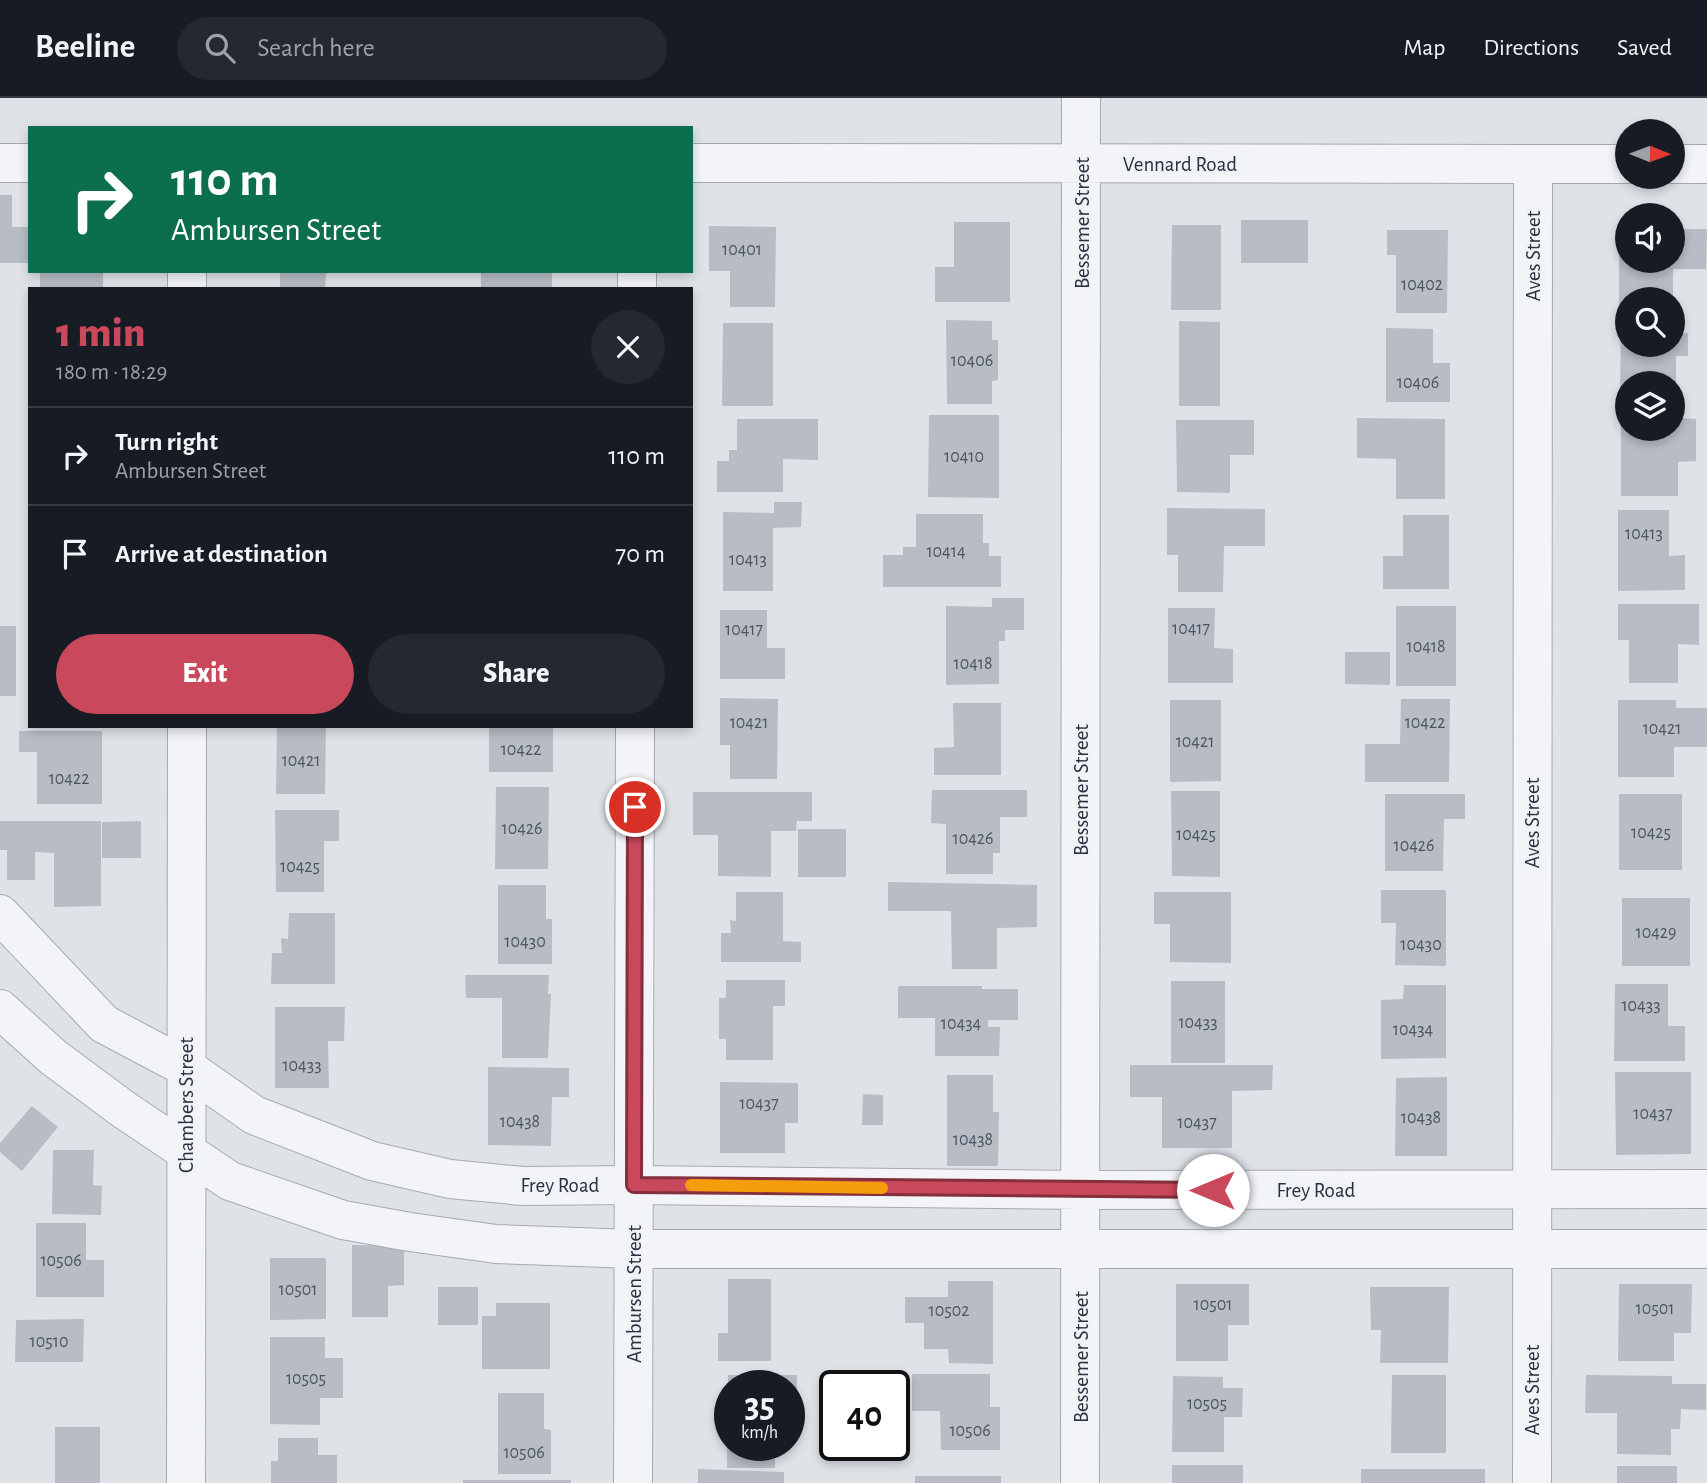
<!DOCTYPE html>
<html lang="en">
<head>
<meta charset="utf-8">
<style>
  body { margin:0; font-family:"Alegreya Sans",sans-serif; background:#242831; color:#f1f3f6; height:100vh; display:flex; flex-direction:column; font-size:26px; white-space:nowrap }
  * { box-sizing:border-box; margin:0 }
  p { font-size:23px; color:#9ea1a6 }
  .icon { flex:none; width:38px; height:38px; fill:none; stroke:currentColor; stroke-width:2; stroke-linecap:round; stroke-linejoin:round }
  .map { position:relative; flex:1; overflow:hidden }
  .panel { position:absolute; left:28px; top:189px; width:665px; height:441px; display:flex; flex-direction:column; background:#171b24; border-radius:0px; box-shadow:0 4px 10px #0003 }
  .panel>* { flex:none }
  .hud { position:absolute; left:28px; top:28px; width:665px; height:147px; border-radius:0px; box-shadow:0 4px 10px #0003; background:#0b6e4f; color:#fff; overflow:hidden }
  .needle { width:46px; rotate:91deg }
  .buttons { position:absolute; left:1615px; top:21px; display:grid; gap:14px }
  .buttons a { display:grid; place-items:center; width:70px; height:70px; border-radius:50%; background:#171b24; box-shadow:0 4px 10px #0003; font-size:35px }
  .speed { position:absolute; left:714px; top:1272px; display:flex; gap:14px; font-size:35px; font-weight:700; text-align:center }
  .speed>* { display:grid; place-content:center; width:91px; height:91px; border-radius:50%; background:#171b24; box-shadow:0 4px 10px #0003; line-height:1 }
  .speed small { font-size:18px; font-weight:400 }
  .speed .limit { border:4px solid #111; border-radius:10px; background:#fff; color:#111 }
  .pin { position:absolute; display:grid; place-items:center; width:60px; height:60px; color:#fff; margin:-30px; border:4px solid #fff; border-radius:50%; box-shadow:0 2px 7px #0007 }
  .me { position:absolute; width:77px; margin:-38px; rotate:270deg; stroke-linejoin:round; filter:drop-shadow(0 0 5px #0008) }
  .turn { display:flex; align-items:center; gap:24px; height:147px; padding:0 28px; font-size:32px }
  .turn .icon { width:91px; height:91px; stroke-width:2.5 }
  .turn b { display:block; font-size:49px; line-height:60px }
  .round { display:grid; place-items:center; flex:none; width:74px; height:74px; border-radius:37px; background:#242831 }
  .head { display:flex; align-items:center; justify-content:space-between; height:119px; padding:0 28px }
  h1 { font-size:42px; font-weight:800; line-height:52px; color:#ca485c }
  .primary-button { display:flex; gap:14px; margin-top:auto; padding:14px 28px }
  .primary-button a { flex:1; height:80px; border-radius:42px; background:#ca485c; color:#fff; font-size:28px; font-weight:800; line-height:80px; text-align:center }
  .primary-button a+a { background:#242831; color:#f1f3f6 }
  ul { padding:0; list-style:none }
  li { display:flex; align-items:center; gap:21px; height:98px; padding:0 28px; border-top:2px solid #363941 }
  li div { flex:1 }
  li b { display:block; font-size:26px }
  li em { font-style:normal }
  header { display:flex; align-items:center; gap:42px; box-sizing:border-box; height:98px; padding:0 35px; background:#171b24; border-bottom:2px solid #363941 }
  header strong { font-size:33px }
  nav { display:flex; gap:38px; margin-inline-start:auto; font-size:24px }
  .search { width:490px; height:63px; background:#242831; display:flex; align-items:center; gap:18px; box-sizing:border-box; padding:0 24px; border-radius:38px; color:#9ea1a6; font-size:26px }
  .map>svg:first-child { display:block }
</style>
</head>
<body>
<header>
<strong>Beeline</strong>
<div class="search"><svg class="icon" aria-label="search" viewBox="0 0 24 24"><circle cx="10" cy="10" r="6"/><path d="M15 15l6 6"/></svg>Search here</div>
<nav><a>Map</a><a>Directions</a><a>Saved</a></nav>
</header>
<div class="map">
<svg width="1707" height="1385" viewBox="0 0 1707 1385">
  <rect width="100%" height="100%" fill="#dfe3e8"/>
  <path fill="#b7bcc5" d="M0,97H12V129H30V165H0Z
    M1241,122H1308V165H1241Z
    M954,124H1010V204H935V169H954Z
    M1172,127H1221V212H1171Z
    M709,128L776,129L775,209H730V173H709Z
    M1619,131H1628V163H1673V131H1707L1706,171H1673V201H1628V207H1619Z
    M1387,132H1448L1447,215H1396V157H1387Z
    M40,173H103V191H40Z
    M280,173H326L325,191H280Z
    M481,173H552V191H481Z
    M946,222L992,223V242H998V282L992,283V306H947Z
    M1621,222H1628V247H1673V235H1688V258H1676V304H1673V285H1628V304H1620Z
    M1179,223L1220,224V308H1179Z
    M723,225H773V308H722Z
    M1386,230L1433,231V265H1450V304H1386Z
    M929,317H999V400L928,399Z
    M1357,320L1445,321V401H1396V361L1357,360Z
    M1621,320H1628V331H1673V320L1696,321V363L1678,364V398H1621Z
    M737,321H818V362L783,361V394H717V363H729V352H737Z
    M1176,322H1254V357H1230V395L1177,394Z
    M774,404H802L801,429L773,430V493H723V414L774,415Z
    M1167,410L1265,411V448H1224L1223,494H1178V457H1167Z
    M1618,412H1669V458L1685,457V492L1618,493Z
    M916,416H983V445H989V458H1001V489H883V457H903V449H916Z
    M1403,417H1449V491H1383V458H1403Z
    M992,500H1024V532H1005V543H999V586L946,587V508L992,509Z
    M1618,506H1699V547L1678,546V585H1629V542H1618Z
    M1396,508H1456V588H1396Z
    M1168,510H1215L1214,550L1233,551V585H1168Z
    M720,512H767V550H785V581H720Z
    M0,528H16V598H0Z
    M1345,554H1390V587L1345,586Z
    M720,600L778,601L777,681H730V647H720Z
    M1401,601H1450L1449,684H1365V646H1400Z
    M1170,602H1221V683L1170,684Z
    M1618,602H1676V610H1707V649H1674V679H1618Z
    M953,605H1001V677H934V650L954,649Z
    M277,628H326L325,696H276Z
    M489,628H553V674H489Z
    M19,633H102V706H37V654H19Z
    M496,689H549L548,771H495Z
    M932,692H1027V719H1000V755H993V776H946V726L931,725Z
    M1171,693H1220V779L1172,778Z
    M693,694H812V723H797L796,733H771V779L718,778V737H693Z
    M1385,696H1465V721H1444L1443,773H1385Z
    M1619,696H1682V772H1619Z
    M275,712H339V743H324V794H276Z
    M0,723H101V808L54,809V755L35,754V782H7V752H0Z
    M141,723V760H102V724Z
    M798,731H846V779H798Z
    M888,784L1037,787V829L997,830V871H952L951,813H888Z
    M498,787H546V821H552V866H498Z
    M1381,792H1446V868L1395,867L1396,825H1381Z
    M736,794H783V843L801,844V864H721V835H731L730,822L736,823Z
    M1154,794H1231V865L1170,864V826H1154Z
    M1622,800H1690V868H1622Z
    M289,815H335V886H271L272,855H282L281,840L288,841Z
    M465,877H549L548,896H551L548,960H502V900H466Z
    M726,882H785V908H773V962H726V941H719V900H726Z
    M1171,883H1225V965H1171Z
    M1615,886H1668V928H1685V963H1614Z
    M1404,887H1446V960L1381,961V902L1403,901Z
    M898,888H982V891H1018V922H988V929H1000L999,958H935V920H898Z
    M275,909H345L344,943H328L329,990H275Z
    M1130,967H1273L1272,992L1232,993V1050H1162V999H1130Z
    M488,969L569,970V999H552L551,1048L488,1047Z
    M1615,974H1691V1056L1616,1057Z
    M947,977H993V1014H999L998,1068H947Z
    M1447,979V1058H1395L1396,980Z
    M720,984L798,985V1025H785V1055H720Z
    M863,996L883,997V1027H862Z
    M32,1008L58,1029L22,1073L0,1054V1045Z
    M53,1052H94L93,1087L102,1088L101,1117L52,1116Z
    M36,1125H86V1162H104V1199H36Z
    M352,1147L404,1148V1187L388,1188V1219H352Z
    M270,1160H326V1221L270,1222Z
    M728,1181H771V1263H718V1235H728Z
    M948,1183H993V1266L949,1265L948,1251H924V1225H905V1199H948Z
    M1176,1186H1249V1227H1228V1263H1176Z
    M1619,1186H1692L1691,1235H1674V1263H1618Z
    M438,1189H478V1227H438Z
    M1370,1189H1449L1448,1265H1380L1381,1232H1371Z
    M496,1205H550V1271H482V1218H496Z
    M84,1221L83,1264H15L16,1222Z
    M270,1239H325V1260H343V1300H320V1327L270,1326Z
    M912,1276H990V1309H1000V1352H941L940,1313H912Z
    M728,1277H797V1309H789V1288H728Z
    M1392,1277H1446V1355H1391Z
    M1586,1277L1672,1278V1286H1706V1312L1681,1311L1680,1331H1671V1357L1617,1356V1315H1585Z
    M1173,1278L1223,1279V1290H1243L1242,1319H1224V1354H1172Z
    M498,1295H544V1331L551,1332V1376H498Z
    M55,1329H100V1385H55Z
    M278,1340H318V1357H337V1385H271V1363H278Z
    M727,1348H775V1370H727Z
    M1172,1367H1243V1385H1172Z
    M1617,1368H1677V1385H1617Z
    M698,1371L784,1374V1385H698Z
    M1361,1371H1485V1385H1361Z
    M915,1378H1001V1385H915Z
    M463,1382H571V1385H463Z"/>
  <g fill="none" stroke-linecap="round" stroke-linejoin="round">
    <defs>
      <path id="minor" d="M0,65H30
        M691,65L1628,66
        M1673,66H1707
        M187,191V173
        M637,191V173
        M0,816L104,926L187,970L254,1017L372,1063L450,1081L523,1088L634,1087L1081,1092L1707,1091
        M0,911L53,959L123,1011L230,1083L343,1122L410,1134L496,1146L634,1151H1707
        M186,1385L187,628
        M633,1385L635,628
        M1080,1385L1081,0
        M1532,1385L1533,66"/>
    </defs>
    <use href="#minor" stroke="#a5aab2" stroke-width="40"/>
    <use href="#minor" stroke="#f2f4f7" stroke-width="38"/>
  </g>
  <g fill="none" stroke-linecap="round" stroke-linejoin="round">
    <defs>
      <path id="route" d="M635,709L634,1087L1213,1092"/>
    </defs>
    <use href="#route" stroke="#832f3c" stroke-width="18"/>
    <use href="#route" stroke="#ca485c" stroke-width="12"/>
    <path stroke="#f59e0b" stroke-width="12" d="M691,1087L882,1090"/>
  </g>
  <g text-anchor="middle" stroke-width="5" stroke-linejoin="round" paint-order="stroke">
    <g font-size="18" fill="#4c5460">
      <text x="742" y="157">10401</text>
      <text x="1422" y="192">10402</text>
      <text x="972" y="268">10406</text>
      <text x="1418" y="290">10406</text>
      <text x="964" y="364">10410</text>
      <text x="1644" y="441">10413</text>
      <text x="946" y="459">10414</text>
      <text x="748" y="467">10413</text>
      <text x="1191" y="536">10417</text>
      <text x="744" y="537">10417</text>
      <text x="1426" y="554">10418</text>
      <text x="973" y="571">10418</text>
      <text x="749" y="630">10421</text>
      <text x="1425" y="630">10422</text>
      <text x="1662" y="636">10421</text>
      <text x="1195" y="649">10421</text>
      <text x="521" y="657">10422</text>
      <text x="301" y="668">10421</text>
      <text x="69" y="686">10422</text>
      <text x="522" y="736">10426</text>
      <text x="1651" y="740">10425</text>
      <text x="1196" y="742">10425</text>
      <text x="973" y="746">10426</text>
      <text x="1414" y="753">10426</text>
      <text x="300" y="774">10425</text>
      <text x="1656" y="840">10429</text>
      <text x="525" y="849">10430</text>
      <text x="1421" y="852">10430</text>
      <text x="1641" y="913">10433</text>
      <text x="1198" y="930">10433</text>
      <text x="961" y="931">10434</text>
      <text x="1413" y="937">10434</text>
      <text x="302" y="973">10433</text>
      <text x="759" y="1011">10437</text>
      <text x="1653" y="1021">10437</text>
      <text x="1421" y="1025">10438</text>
      <text x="520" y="1029">10438</text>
      <text x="1197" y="1030">10437</text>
      <text x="973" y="1047">10438</text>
      <text x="61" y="1168">10506</text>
      <text x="298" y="1197">10501</text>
      <text x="1213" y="1212">10501</text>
      <text x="1655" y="1216">10501</text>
      <text x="949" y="1218">10502</text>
      <text x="49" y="1249">10510</text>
      <text x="306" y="1286">10505</text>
      <text x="1207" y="1311">10505</text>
      <text x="970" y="1338">10506</text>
      <text x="524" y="1360">10506</text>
    </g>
    <g font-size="21" fill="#29313f" stroke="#eff2f6">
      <text x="1180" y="73">Vennard Road</text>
      <text transform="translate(1082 125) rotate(-90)" y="7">Bessemer Street</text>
      <text transform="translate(1533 158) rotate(-90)" y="7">Aves Street</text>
      <text transform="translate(1081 692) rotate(-90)" y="7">Bessemer Street</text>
      <text transform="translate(1532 725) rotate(-90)" y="7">Aves Street</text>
      <text transform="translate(186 1007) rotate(-90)" y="7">Chambers Street</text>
      <text x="560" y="1094">Frey Road</text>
      <text x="1316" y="1099">Frey Road</text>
      <text transform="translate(634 1196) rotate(-90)" y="7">Ambursen Street</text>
      <text transform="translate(1081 1259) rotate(-90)" y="7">Bessemer Street</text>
      <text transform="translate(1532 1292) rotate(-90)" y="7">Aves Street</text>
    </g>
  </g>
</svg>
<div class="buttons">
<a><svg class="needle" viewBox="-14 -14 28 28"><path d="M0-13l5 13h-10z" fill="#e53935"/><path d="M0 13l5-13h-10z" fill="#9ea1a6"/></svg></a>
<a><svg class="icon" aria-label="sound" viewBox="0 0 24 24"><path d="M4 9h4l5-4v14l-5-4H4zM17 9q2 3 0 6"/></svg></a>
<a><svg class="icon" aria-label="search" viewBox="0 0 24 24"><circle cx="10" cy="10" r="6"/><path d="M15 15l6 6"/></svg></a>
<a><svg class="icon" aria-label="layers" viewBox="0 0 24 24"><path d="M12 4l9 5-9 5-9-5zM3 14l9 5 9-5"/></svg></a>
</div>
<div class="speed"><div>35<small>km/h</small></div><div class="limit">40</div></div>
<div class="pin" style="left:635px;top:709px;background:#d93025"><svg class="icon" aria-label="arrive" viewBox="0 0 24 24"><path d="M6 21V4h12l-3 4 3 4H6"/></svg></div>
<svg class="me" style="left:1213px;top:1092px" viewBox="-20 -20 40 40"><circle r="19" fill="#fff"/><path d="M0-13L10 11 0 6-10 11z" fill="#ca485c"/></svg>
<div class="hud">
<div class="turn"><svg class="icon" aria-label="right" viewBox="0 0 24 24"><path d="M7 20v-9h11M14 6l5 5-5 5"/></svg><div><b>110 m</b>Ambursen Street</div></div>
</div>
<section class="panel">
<div class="head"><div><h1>1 min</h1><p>180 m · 18:29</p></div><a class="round"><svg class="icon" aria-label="close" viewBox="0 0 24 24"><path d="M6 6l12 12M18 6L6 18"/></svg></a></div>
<ul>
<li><svg class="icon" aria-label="right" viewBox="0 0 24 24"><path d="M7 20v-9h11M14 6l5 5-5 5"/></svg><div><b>Turn right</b><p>Ambursen Street</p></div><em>110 m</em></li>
<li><svg class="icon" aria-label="arrive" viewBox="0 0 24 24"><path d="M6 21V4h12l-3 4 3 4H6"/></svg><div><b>Arrive at destination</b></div><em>70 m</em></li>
</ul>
<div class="primary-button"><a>Exit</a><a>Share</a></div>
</section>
</div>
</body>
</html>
